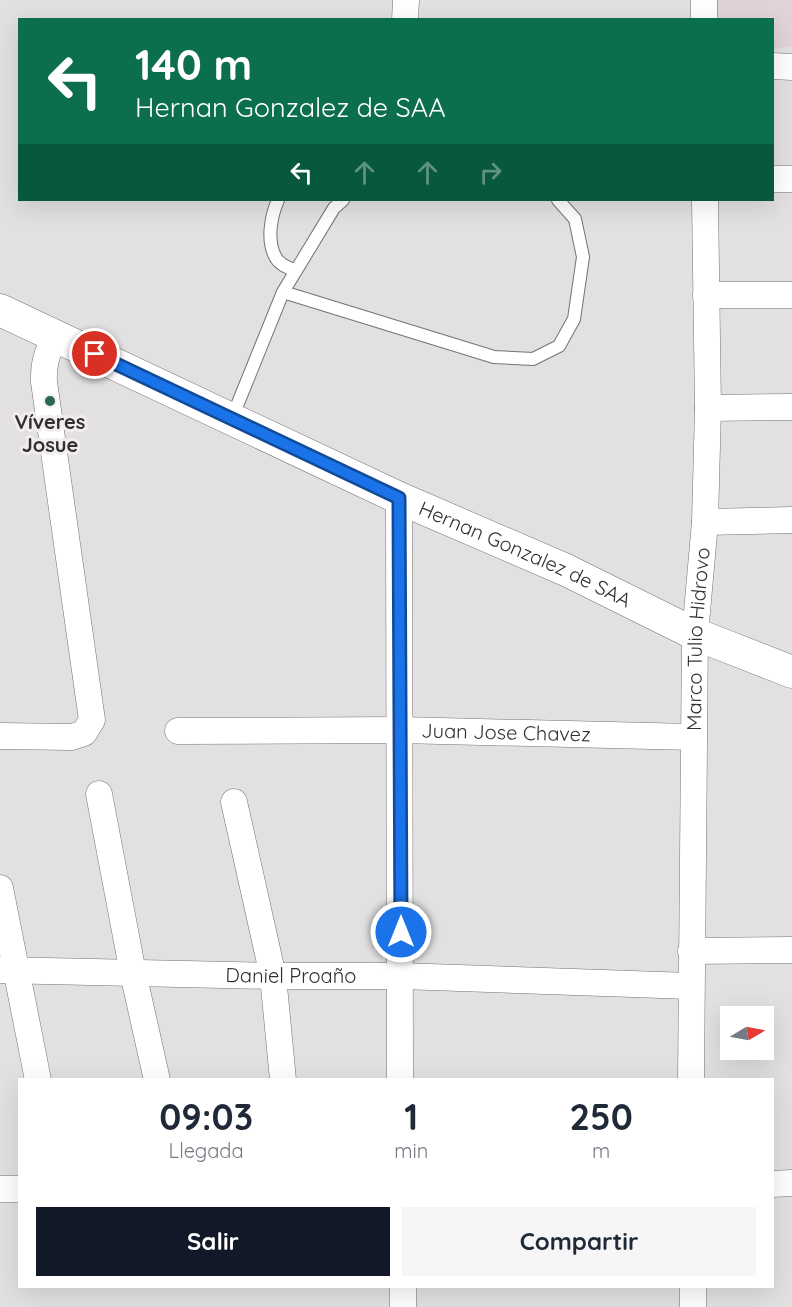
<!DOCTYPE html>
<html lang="es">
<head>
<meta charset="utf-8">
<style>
  body { margin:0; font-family:Quicksand,sans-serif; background:#f6f6f7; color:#1f2937; height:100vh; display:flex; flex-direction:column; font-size:22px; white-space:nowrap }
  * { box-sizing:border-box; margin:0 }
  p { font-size:20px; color:#747a83 }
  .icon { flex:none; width:33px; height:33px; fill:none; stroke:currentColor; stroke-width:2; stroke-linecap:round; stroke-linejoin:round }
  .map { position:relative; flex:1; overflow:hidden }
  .details { position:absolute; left:18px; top:1078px; width:756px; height:210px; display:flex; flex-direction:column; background:#fff; border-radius:0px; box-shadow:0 6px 24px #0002 }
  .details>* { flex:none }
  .banner { position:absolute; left:18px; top:18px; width:756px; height:183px; border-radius:0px; box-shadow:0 6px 24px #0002; background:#0b6e4f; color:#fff; overflow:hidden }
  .needle { width:39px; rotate:80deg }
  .controls { position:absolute; left:720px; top:1006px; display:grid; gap:12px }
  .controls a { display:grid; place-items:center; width:54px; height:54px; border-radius:0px; background:#fff; box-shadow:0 6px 24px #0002; font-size:30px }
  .pin { position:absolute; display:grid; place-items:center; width:51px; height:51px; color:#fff; margin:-26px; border:3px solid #fff; border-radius:50%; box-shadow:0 2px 6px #0007 }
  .me { position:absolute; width:66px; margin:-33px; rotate:0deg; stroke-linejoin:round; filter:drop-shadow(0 0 4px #0008) }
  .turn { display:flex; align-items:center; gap:21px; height:126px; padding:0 18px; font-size:27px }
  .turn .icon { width:78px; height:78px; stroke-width:2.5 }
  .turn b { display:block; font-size:42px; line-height:51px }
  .lanes { display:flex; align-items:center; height:57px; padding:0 18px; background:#0003; justify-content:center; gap:30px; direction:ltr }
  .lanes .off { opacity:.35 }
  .eta { display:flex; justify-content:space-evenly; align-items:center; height:102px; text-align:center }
  .eta b { font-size:36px; font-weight:700; line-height:42px }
  .cta { display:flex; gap:12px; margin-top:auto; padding:12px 18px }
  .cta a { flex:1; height:69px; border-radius:0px; background:#111827; color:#fff; font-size:24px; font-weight:700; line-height:69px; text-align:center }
  .cta a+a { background:#f6f6f7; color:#1f2937 }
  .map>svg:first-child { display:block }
</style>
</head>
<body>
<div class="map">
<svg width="792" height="1307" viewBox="0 0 792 1307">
  <rect width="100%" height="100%" fill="#e3e0e2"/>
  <path fill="#e0d4da" d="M715,0H792V47L773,48L772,20H715Z"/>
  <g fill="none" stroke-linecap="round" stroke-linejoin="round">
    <defs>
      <path id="service" d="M278,200C271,216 266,241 276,258C280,265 289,268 296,271
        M283,292L494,357L533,359L559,346L574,319L583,257L575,219L558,200
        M232,418L283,292L334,208L343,200"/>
      <g id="minor">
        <path d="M405,20L406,0"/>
        <path d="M704,20V0"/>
        <path d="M772,66L792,67"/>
        <path d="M772,179H792"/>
        <path d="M706,295H792"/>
        <path d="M708,408L792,407"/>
        <path d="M399,498L400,1080"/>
        <path d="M705,522L792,520"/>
        <path id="s1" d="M178,731L400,730L692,737"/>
        <path d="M0,736L72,737L84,733L92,720L44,382C43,364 47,352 56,336"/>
        <path d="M99,794L133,973L157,1080"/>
        <path d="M234,802L273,976L283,1080"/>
        <path d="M0,888L38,1080"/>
        <path d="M691,951L792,950"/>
        <path id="s2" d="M0,970L273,976H401L691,986"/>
        <path id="s3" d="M691,1080L695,634L705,522L708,408L705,200"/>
        <path d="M772,1184L792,1183"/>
        <path d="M0,1189H20"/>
        <path d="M403,1287V1307"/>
        <path d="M693,1287V1307"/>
      </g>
      <g id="tertiary">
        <path id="s4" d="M0,310L399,498L566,570L695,634L792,672"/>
      </g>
    </defs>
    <use href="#service" stroke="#757273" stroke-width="14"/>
    <use href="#minor" stroke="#757273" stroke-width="27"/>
    <use href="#tertiary" stroke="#757273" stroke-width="33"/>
    <use href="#service" stroke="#fff" stroke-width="12"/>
    <use href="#minor" stroke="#fff" stroke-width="26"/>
    <use href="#tertiary" stroke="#fff" stroke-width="32"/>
  </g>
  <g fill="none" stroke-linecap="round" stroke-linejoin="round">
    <defs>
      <path id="route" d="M95,354L399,498L401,932"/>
    </defs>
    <use href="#route" stroke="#114b97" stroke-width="15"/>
    <use href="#route" stroke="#1a73e8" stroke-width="10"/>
  </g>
  <circle fill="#2b6751" stroke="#f1edef" stroke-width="2" cx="50" cy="401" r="6"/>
  <g text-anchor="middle" stroke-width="6" stroke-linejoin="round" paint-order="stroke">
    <g font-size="20" font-weight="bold" fill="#313031" stroke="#f1edef">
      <text x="50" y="429">Víveres<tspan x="50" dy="23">Josue</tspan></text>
    </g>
    <g font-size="20" fill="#313031" stroke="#f1edef">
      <text dy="7" stroke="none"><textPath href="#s4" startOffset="579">Hernan Gonzalez de SAA</textPath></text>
      <text dy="7" stroke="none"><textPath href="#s3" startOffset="441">Marco Tulio Hidrovo</textPath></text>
      <text dy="7" stroke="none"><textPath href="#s1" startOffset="328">Juan Jose Chavez</textPath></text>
      <text dy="7" stroke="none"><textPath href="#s2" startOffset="291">Daniel Proaño</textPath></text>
    </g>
  </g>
</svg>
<div class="controls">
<a><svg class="needle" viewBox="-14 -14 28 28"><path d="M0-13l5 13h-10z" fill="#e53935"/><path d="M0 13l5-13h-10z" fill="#747a83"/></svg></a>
</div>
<div class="pin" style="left:95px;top:354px;background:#d93025"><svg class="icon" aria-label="arrive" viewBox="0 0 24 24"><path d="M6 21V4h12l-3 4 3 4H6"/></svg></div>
<svg class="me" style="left:401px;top:932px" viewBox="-20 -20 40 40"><circle r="17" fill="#1a73e8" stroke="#fff" stroke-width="3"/><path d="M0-11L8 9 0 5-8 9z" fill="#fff"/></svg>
<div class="banner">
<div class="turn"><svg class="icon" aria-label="left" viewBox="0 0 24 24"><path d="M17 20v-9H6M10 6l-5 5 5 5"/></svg><div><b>140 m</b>Hernan Gonzalez de SAA</div></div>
<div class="lanes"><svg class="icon" aria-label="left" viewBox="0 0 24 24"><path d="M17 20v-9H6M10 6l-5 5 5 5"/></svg><svg class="icon off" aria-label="ahead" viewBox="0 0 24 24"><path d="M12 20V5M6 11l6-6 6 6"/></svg><svg class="icon off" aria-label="ahead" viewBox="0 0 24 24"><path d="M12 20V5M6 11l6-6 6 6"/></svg><svg class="icon off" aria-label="right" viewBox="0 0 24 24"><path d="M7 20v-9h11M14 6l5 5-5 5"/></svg></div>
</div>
<section class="details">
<div class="eta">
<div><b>09:03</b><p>Llegada</p></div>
<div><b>1</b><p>min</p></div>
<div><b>250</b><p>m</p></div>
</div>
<div class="cta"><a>Salir</a><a>Compartir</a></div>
</section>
</div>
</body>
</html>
